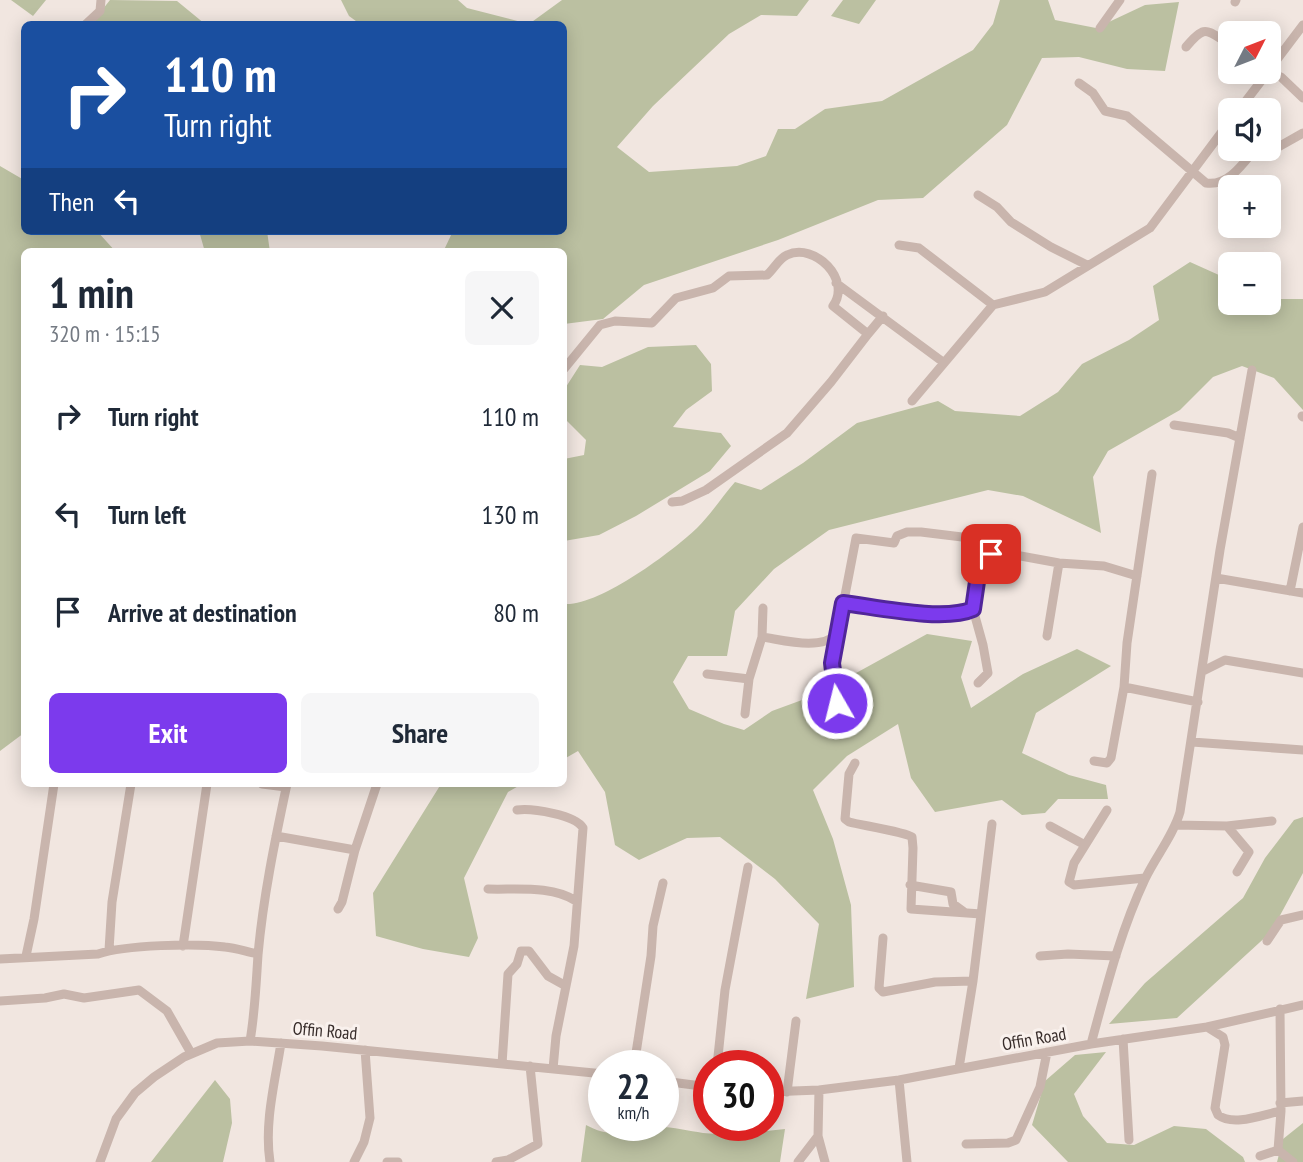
<!DOCTYPE html>
<html lang="en">
<head>
<meta charset="utf-8">
<style>
  body { margin:0; font-family:"PT Sans Narrow",sans-serif; background:#f6f6f7; color:#1f2937; height:100vh; display:flex; flex-direction:column; font-size:26px; white-space:nowrap }
  * { box-sizing:border-box; margin:0 }
  p { font-size:23px; color:#747a83 }
  .icon { flex:none; width:38px; height:38px; fill:none; stroke:currentColor; stroke-width:2; stroke-linecap:round; stroke-linejoin:round }
  .map { position:relative; flex:1; overflow:hidden }
  .sheet { position:absolute; left:21px; top:248px; width:546px; height:539px; display:flex; flex-direction:column; background:#fff; border-radius:10px; box-shadow:0 4px 18px #0003 }
  .sheet>* { flex:none }
  .guide { position:absolute; left:21px; top:21px; width:546px; height:214px; border-radius:10px; box-shadow:0 4px 18px #0003; background:#1a4fa0; color:#fff; overflow:hidden }
  .needle { width:46px; rotate:48deg }
  .buttons { position:absolute; left:1218px; top:21px; display:grid; gap:14px }
  .buttons a { display:grid; place-items:center; width:63px; height:63px; border-radius:10px; background:#fff; box-shadow:0 4px 18px #0003; font-size:35px }
  .speed { position:absolute; left:588px; top:1050px; display:flex; gap:14px; font-size:35px; font-weight:700; text-align:center }
  .speed>* { display:grid; place-content:center; width:91px; height:91px; border-radius:50%; background:#fff; box-shadow:0 4px 18px #0003; line-height:1 }
  .speed small { font-size:18px; font-weight:400 }
  .speed .limit { border:10px solid #d22; background:#fff; color:#111 }
  .pin { position:absolute; display:grid; place-items:center; width:60px; height:60px; color:#fff; margin:-30px; border-radius:14px; box-shadow:0 4px 10px #0006 }
  .me { position:absolute; width:77px; margin:-38px; rotate:352deg; stroke-linejoin:round; filter:drop-shadow(0 0 5px #0008) }
  .turn { display:flex; align-items:center; gap:24px; height:147px; padding:0 28px; font-size:32px }
  .turn .icon { width:91px; height:91px; stroke-width:2.5 }
  .turn b { display:block; font-size:49px; line-height:60px }
  .then { display:flex; align-items:center; height:66px; padding:0 28px; background:#0003; gap:14px; font-size:26px }
  .round { display:grid; place-items:center; flex:none; width:74px; height:74px; border-radius:10px; background:#f6f6f7 }
  .summary { display:flex; align-items:center; justify-content:space-between; height:119px; padding:0 28px }
  h1 { font-size:42px; font-weight:800; line-height:52px }
  .primary-button { display:flex; gap:14px; margin-top:auto; padding:14px 28px }
  .primary-button a { flex:1; height:80px; border-radius:10px; background:#7c3aed; color:#fff; font-size:28px; font-weight:800; line-height:80px; text-align:center }
  .primary-button a+a { background:#f6f6f7; color:#1f2937 }
  ul { padding:0; list-style:none }
  li { display:flex; align-items:center; gap:21px; height:98px; padding:0 28px }
  li div { flex:1 }
  li b { display:block; font-size:26px }
  li em { font-style:normal }
  .map>svg:first-child { display:block }
</style>
</head>
<body>
<div class="map">
<svg width="1303" height="1162" viewBox="0 0 1303 1162">
  <rect width="100%" height="100%" fill="#f1e6e0"/>
  <path fill="#bbc0a1" d="M11,0H46L33,16Z
    M110,0L177,1L205,24H91Z
    M341,0H458L467,8L529,24H360L349,16Z
    M562,0H809L797,16L761,15L729,34L653,106L617,147L649,172L737,166L766,156L778,129H795L825,109L882,101L973,50L993,24L1000,0H1048L1055,20L1096,28L1145,5L1179,2L1165,71L1127,69L1079,57L1042,58L1007,125L923,198L878,200L778,240L644,285L603,319L564,324V252H443L453,231H564V24H529Z
    M843,0H876L859,24L831,16Z
    M0,166L24,180V231H97L116,252H24V733L0,751Z
    M199,231H267L270,252H205Z
    M1190,262L1230,280V303H1269V295L1281,299H1303V410L1274,378L1242,366L1213,377L1180,410L1108,451L1093,477L1101,533L1023,496L988,490L829,530L774,569L735,611L727,656H688L673,682L689,709L724,724L744,730L772,711L802,700L847,678L927,634L972,641L961,677L971,708L1023,674L1077,649L1111,666L1036,713L1022,753L1069,775L1106,785L1108,799H1058L1045,813L1022,815L1002,800L935,812L911,778L898,724L847,756L813,790L833,839L851,905L854,987L806,999L819,924L775,879L720,837L687,838L639,860L615,845L605,792L578,751L564,759V604C598,607 672,552 697,528C711,514 722,497 735,482L761,490L803,463L857,423L938,401L955,411L1020,416L1058,392L1082,364L1129,340L1159,320L1153,286Z
    M696,345L711,364L712,391L686,410L673,427L721,433L731,446L710,471L636,516L599,535L564,541V459L584,455L586,440L564,418V390L580,365L602,367L648,347Z
    M441,784H522L508,792L464,878L478,938L469,957L423,949L376,936L373,893Z
    M1303,817V873L1271,932L1177,1018L1109,1024L1145,983L1243,898L1265,858L1294,820Z
    M1106,1052L1074,1094L1083,1116L1107,1143L1134,1145L1174,1126L1206,1129L1243,1157L1245,1162H1068L1032,1125L1045,1081L1075,1055Z
    M215,1080L230,1099L232,1123L223,1162H151Z
    M1303,1123V1162H1277L1283,1139Z
    M586,1125C616,1141 625,1128 654,1127C670,1126 688,1131 703,1133C731,1136 758,1132 785,1129L780,1162H581Z"/>
  <g fill="none" stroke-linecap="round" stroke-linejoin="round">
    <path stroke="#c9b5ad" stroke-width="9" d="M1235,2L1236,0
      M86,24L100,11L101,0
      M1100,28L1120,0
      M1186,47C1206,23 1206,31 1230,44
      M1269,70L1303,25
      M1265,72L1281,77L1303,98
      M1079,83L1093,93L1105,111L1127,116L1206,183C1226,186 1240,168 1251,154L1264,155L1303,133
      M1239,110L1268,72
      M978,195L997,207L1011,222L1051,247L1087,265
      M899,245L919,248L993,305
      M836,283L943,362
      M564,369L600,325L615,321L652,323L676,298L713,288L729,276L767,275C774,269 779,258 787,255C815,242 852,280 833,306L868,334L883,316
      M912,401L993,305L1045,292L1150,228L1230,121
      M1302,416L1303,417
      M1174,425L1228,433L1240,438
      M672,502L682,501L706,490L787,433L831,382L868,334
      M1216,578L1303,593
      M1290,591L1303,527
      M843,603C877,607 943,622 973,609
      M1047,636L1059,563
      M762,637C783,640 821,651 837,634
      M1203,671L1225,660L1303,673
      M707,674L749,679
      M978,683L988,673L983,645L973,609L980,561L986,555L999,552
      M1124,687L1198,702
      M745,714L749,679L762,637L763,608
      M843,723L833,682L832,663L856,538L894,543L897,536L907,532H921L962,537L985,543L999,552L1059,563L1104,566L1137,576
      M1192,742L1303,750
      M1094,761L1107,763L1111,758L1124,687L1127,643L1152,474
      M855,763L849,774L845,819L849,822C860,825 906,832 912,837L913,848L911,909L981,914
      M262,784L286,787
      M517,810C532,808 576,815 583,828L574,946L556,1036L553,1069
      M1107,810L1074,863L1069,882L1074,885L1145,878
      M1176,825L1227,826L1272,821
      M1050,826L1085,845
      M1227,826L1249,852L1237,872
      M276,836L355,850
      M910,885L951,892L953,904L964,912
      M488,889C515,890 552,885 576,901
      M338,909L342,902L355,850L377,784
      M883,938L879,988L883,992L935,982L973,981
      M1267,941L1281,920L1303,915
      M183,946L207,784
      M109,950L112,902L131,784
      M26,956L34,919L54,784
      M1040,956L1068,954L1116,956
      M0,959L98,954C125,945 196,943 225,947C236,948 247,952 258,954
      M0,1001L45,998L64,994L84,998L139,990L167,1011L191,1053
      M1207,1027L1223,1037L1225,1045L1215,1108L1218,1115C1234,1127 1264,1114 1281,1111
      M1123,1039L1129,1140
      M250,1041C255,1012 256,985 258,955C263,898 275,840 287,784
      M1091,1044C1106,989 1120,932 1145,879C1156,856 1173,836 1180,812L1220,550L1252,370
      M502,1064L508,974L517,964L521,951H529L548,976L566,986
      M634,1066L651,956L653,926L663,883
      M717,1066L725,990L748,867
      M959,1068L973,981L992,824
      M899,1080L907,1162
      M663,1081L709,1087
      M819,1090L818,1136L825,1162
      M768,1092L819,1090L899,1080L1091,1044L1207,1027L1303,1005
      M787,1092L796,1021
      M1280,1103L1303,1101
      M966,1144L1008,1143L1016,1140L1040,1087L1047,1052
      M1278,1150L1281,1111L1280,1009
      M1278,1150L1293,1162
      M1260,1156L1278,1150
      M100,1162L116,1119L135,1093L154,1077L184,1057L217,1043L250,1041L322,1046L604,1074
      M270,1162C264,1123 275,1082 281,1043
      M354,1162L364,1142L370,1118L365,1050
      M387,1162H398
      M496,1162L508,1160L538,1144L530,1066
      M798,1162L818,1136"/>
  </g>
  <g fill="none" stroke-linecap="round" stroke-linejoin="round">
    <defs>
      <path id="route" d="M837,703L832,663L843,603C876,607 944,622 973,609L980,561L991,554"/>
    </defs>
    <use href="#route" stroke="#51269a" stroke-width="18"/>
    <use href="#route" stroke="#7c3aed" stroke-width="12"/>
  </g>
  <g text-anchor="middle" stroke-width="6" stroke-linejoin="round" paint-order="stroke">
    <g font-size="18" fill="#382d2b" stroke="#f9f1ed">
      <text transform="translate(325 1031) rotate(5)" y="6">Offin Road</text>
      <text transform="translate(1034 1039) rotate(-10)" y="6">Offin Road</text>
    </g>
  </g>
</svg>
<div class="buttons">
<a><svg class="needle" viewBox="-14 -14 28 28"><path d="M0-13l5 13h-10z" fill="#e53935"/><path d="M0 13l5-13h-10z" fill="#747a83"/></svg></a>
<a><svg class="icon" aria-label="sound" viewBox="0 0 24 24"><path d="M4 9h4l5-4v14l-5-4H4zM17 9q2 3 0 6"/></svg></a>
<a>+</a>
<a>−</a>
</div>
<div class="speed"><div>22<small>km/h</small></div><div class="limit">30</div></div>
<div class="pin" style="left:991px;top:554px;background:#d93025"><svg class="icon" aria-label="arrive" viewBox="0 0 24 24"><path d="M6 21V4h12l-3 4 3 4H6"/></svg></div>
<svg class="me" style="left:837px;top:703px" viewBox="-20 -20 40 40"><circle r="17" fill="#7c3aed" stroke="#fff" stroke-width="3"/><path d="M0-11L8 9 0 5-8 9z" fill="#fff"/></svg>
<div class="guide">
<div class="turn"><svg class="icon" aria-label="right" viewBox="0 0 24 24"><path d="M7 20v-9h11M14 6l5 5-5 5"/></svg><div><b>110 m</b>Turn right</div></div>
<div class="then">Then<svg class="icon" aria-label="left" viewBox="0 0 24 24"><path d="M17 20v-9H6M10 6l-5 5 5 5"/></svg></div>
</div>
<section class="sheet">
<div class="summary"><div><h1>1 min</h1><p>320 m · 15:15</p></div><a class="round"><svg class="icon" aria-label="close" viewBox="0 0 24 24"><path d="M6 6l12 12M18 6L6 18"/></svg></a></div>
<ul>
<li><svg class="icon" aria-label="right" viewBox="0 0 24 24"><path d="M7 20v-9h11M14 6l5 5-5 5"/></svg><div><b>Turn right</b></div><em>110 m</em></li>
<li><svg class="icon" aria-label="left" viewBox="0 0 24 24"><path d="M17 20v-9H6M10 6l-5 5 5 5"/></svg><div><b>Turn left</b></div><em>130 m</em></li>
<li><svg class="icon" aria-label="arrive" viewBox="0 0 24 24"><path d="M6 21V4h12l-3 4 3 4H6"/></svg><div><b>Arrive at destination</b></div><em>80 m</em></li>
</ul>
<div class="primary-button"><a>Exit</a><a>Share</a></div>
</section>
</div>
</body>
</html>
